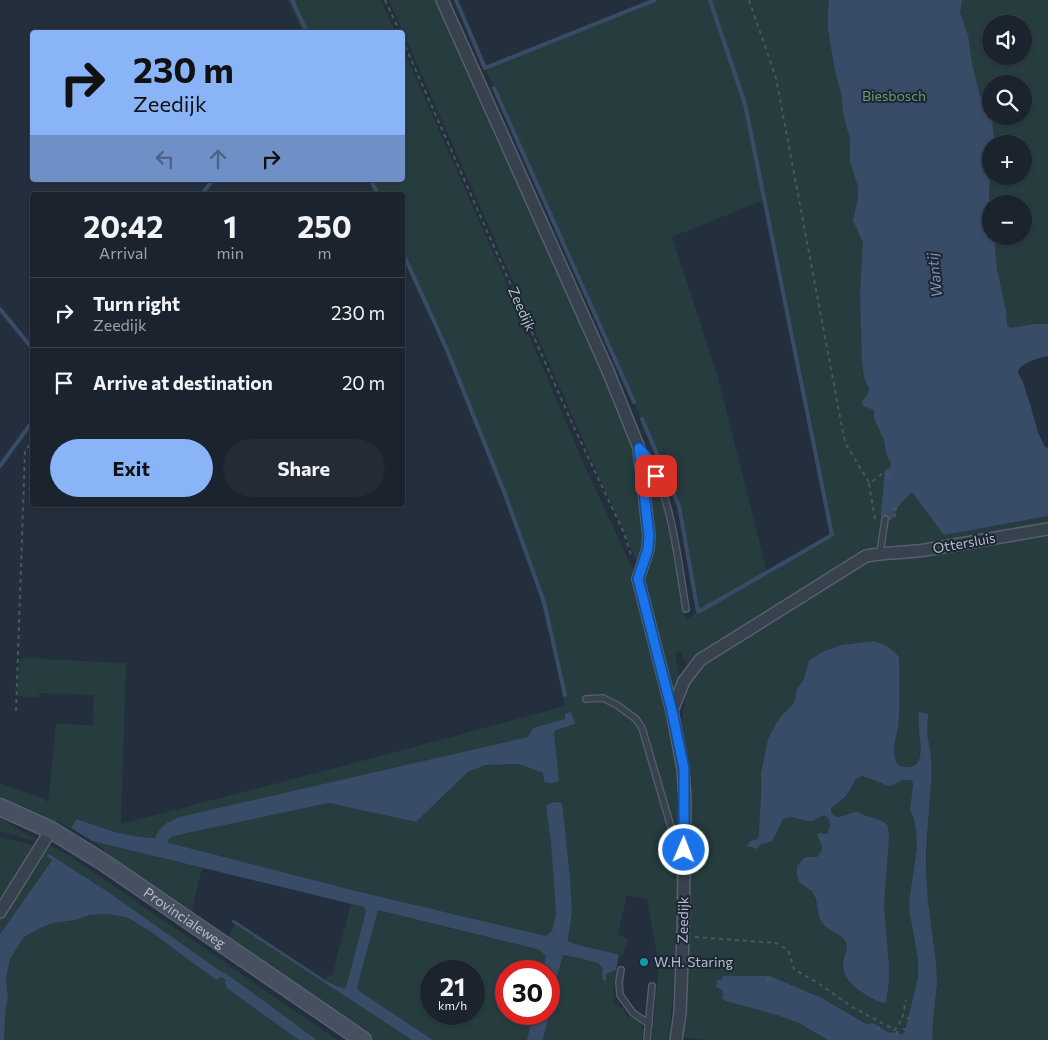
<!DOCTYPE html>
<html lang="en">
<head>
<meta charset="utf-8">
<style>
  body { margin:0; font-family:Commissioner,sans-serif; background:#242b36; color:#f1f3f6; height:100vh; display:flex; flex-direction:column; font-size:19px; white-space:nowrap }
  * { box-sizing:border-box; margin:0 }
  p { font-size:16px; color:#a0a4aa }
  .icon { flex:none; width:28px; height:28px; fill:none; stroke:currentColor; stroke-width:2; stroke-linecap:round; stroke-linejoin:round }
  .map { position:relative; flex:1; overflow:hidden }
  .sheet { position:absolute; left:30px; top:192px; width:375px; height:315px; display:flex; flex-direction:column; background:#1b232e; border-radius:5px; box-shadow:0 1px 4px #0004,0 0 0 1px #39404a }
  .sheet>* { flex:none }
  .banner { position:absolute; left:30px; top:30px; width:375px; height:152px; border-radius:5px; box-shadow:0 1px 4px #0004,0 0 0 1px #39404a; background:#8ab4f8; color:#111; overflow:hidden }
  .controls { position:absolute; left:982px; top:15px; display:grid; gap:10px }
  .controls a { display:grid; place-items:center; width:50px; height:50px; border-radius:50%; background:#1b232e; box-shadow:0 1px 4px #0004,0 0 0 1px #39404a; font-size:25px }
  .speed { position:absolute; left:420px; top:960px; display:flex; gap:10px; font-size:25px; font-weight:700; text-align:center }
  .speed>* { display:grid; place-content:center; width:65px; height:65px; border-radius:50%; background:#1b232e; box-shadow:0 1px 4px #0004,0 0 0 1px #39404a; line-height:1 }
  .speed small { font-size:12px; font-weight:400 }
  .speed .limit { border:8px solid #d22; background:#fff; color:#111 }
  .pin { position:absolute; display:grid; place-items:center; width:42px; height:42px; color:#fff; margin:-21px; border-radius:10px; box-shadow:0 2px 8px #0006 }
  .me { position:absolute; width:55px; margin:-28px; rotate:1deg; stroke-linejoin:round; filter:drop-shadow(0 0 4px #0008) }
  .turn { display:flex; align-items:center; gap:18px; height:105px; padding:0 20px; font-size:22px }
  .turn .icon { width:65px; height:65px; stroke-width:2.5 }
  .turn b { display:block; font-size:35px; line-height:42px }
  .lanes { display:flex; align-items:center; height:48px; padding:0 20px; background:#0003; justify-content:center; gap:25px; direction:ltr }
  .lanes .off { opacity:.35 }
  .eta { display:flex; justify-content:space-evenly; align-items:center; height:85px; text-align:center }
  .eta b { font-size:30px; font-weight:700; line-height:35px }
  .primary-button { display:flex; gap:10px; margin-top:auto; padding:10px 20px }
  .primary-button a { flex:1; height:58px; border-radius:30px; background:#8ab4f8; color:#111; font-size:20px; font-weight:700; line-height:58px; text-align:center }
  .primary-button a+a { background:#242b36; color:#f1f3f6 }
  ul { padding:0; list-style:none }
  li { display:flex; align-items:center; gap:15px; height:70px; padding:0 20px; border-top:1px solid #39404a }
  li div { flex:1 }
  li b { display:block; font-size:19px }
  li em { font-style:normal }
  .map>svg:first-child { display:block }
</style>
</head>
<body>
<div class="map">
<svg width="1048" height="1040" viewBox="0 0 1048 1040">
  <rect width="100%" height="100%" fill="#242f3e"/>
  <path fill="#263c3f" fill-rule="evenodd" d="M288,0H381L395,32H303Z
    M389,0H438L585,337L628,425L634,443L645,528L641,560H636Z
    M653,0H1048V356C1037,358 1029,361 1020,367L1018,373L1030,404L1038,433L1045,447L1048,448V1040H932L928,902L926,872L928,826L930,802L918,717C919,729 926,766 910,768C906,769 902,767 898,765C889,750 899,733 899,716C899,696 899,677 899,657L874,641L841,645L824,651L797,689L794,703L783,714L775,725L768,739L761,773L760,826L759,836L756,840L759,845L776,832L782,819L791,817L807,821H812L824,815C831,820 831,826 828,833L826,834L820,833L818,837C823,844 824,850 817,857H805L797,866L803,886C806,888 810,890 812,892C817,898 817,917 824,925C830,931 845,935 847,945C847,951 843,958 843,964C845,980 855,988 868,996C874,999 879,1003 886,1003L889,981V965L884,904V821C878,820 873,818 868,817C864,815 861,812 857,812C849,811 832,826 831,808L846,796L856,779L862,776C868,778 875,780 881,783C884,784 886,786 889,786C897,786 899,777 912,781L913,785L910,810L914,817L916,833L917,848L909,902L910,915L918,959V977L905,1030L902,1035L897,1032L889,1034L873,1023L866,1024L822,998L770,976L722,990L726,1001L780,1016L799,1023L828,1040H704L680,1037L687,779L682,722L687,687L693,676L701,667L723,652L864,561L900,557L884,550L725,639L687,665L680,651L675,653L680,680L676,686L672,687L644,585V461C666,500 671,535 678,578C681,592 682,607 686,620L698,612L679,506L671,486L485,68ZM991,24H1024V56H991ZM991,84H1024V116H991ZM991,144H1024V176H991ZM764,200L832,534L767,572L717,374L672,237ZM991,204H1024V236H991Z
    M403,49L505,280L587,471L633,570L652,641L680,775V838L675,976L668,1040H652L659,966L647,899L627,895L618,935L628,939L623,955H619L607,950H599L568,941V934L572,912L562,802C556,801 550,802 546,806L551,843L556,913L552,931L546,936L356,891L168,843V840L173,836L329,803L416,822L424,815L468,772L485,765L519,764L543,773V780L557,782L559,780L554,733L556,730L575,724L566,719L533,728L529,737L155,838C128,838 103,828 77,819L71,828L0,796V783L41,798L48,802L56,724L93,725L94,695L39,693V698L17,696L20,658L126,663L121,824L392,753L565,706L548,623L526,555L446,352L403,255L402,195H375L369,180H402Z
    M0,817L13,826L37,840L35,841L0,831Z
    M0,837L33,845L0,900Z
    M92,841L202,868L191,914L151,886Z
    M45,843L65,853L127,895L337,1040H317L223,973L52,859L0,934V915Z
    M351,904L364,907L366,910L346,987L344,988L336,986L325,980L327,974L332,976Z
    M378,910L542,951L546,956L543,971H506V1014H533L527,1040H433L359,991L357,987V984ZM431,971H474V1014H431Z
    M107,914L117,915L132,920L226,980L299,1040H4L6,1006L8,999L6,978L10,959L24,937L40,928L53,923L76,920L89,915Z
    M235,924L412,1040H375L227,938Z
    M563,955L580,958L598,963L603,970L606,977L605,974L616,970L617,967L615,979L613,1002L624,1010L629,1017L639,1020L644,1029L642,1040H543L551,1006L549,1005V984H555Z"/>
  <path fill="#394c67" d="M829,0H962L960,13L968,35L972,64L980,96L990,102C992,116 992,130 996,144H991L989,199L991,215V236H994L997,269L1006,311L1007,325L1010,328L1035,324H1048V356C1037,358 1029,361 1020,367L1018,373L1023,382L1030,404L1038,433L1045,447L1048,448V516L944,535L912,492C907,496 901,503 897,508C894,512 894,517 891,520H888L882,518L881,513L885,470L890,468L891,463L886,454L885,443L874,418V410L863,406L862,401L867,395L869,389L864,377L862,360L860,294L863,242L855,225L853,220L858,198V187L850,161V138L844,118L841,93L835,71L828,29V12Z
    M874,641C885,644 891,648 899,657C899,677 899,696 899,716C899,733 889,750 898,765C934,778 915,729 919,712L928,714L927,733L931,757V781L926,853V872L928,902L936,963L937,983L933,1021L932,1040H828L799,1023L780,1016L726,1001L722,998L723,995L722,990L716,987L717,980H721L723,976H770L822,998L866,1024L873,1023L889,1033L897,1032L902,1035L905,1031L918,977V959L910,915L909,902L917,848L916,833L914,818L910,810L913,785L912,781C899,777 897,786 889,786C886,786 884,784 881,783C875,780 868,778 862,776L856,779L846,796L831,808C832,825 849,812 856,812C861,812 863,815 867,816C872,818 878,819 882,821C885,822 886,824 888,826L889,838L884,904L889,965V981L886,1003C879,1003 874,999 868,996C856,989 844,980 843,965C843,958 849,948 846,942C841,933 828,931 822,923C817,915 818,905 815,897C810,883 795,891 797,866L805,857H817C826,847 820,844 817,834L820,833L826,834L828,833L830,824L828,818L824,815L813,821H807L791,817L783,819L772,841L760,845L757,849L747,846L750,841L756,840L759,836L761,792V773L768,739L775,725L783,714L794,703L797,689L804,679L809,661L824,651L841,645Z
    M571,712L575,724L556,730L554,733L559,780L558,782L553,783L544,782L543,773L519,764L485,765L468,772L416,822L329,803L173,836L168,840L169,843L356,891L546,936L552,931L556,913L551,843L546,806C551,802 556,801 562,803C566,838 570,874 572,910C572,920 568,930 568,941C583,948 603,949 619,955L616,970L606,974V980L603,981L602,973L603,969L598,963L579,958L563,955L555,984H549V971H543L546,956L540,950L378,910L357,987L359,991L433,1040H412L232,922V920H234L325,980L336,986L344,988L346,987L366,911L364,907L92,841L71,828L77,819C103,828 128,838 155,838C161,825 166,823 180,817L528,737L533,728L565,719V714Z
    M49,854L108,892L223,973L224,972L317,1040H299L227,988L225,982L226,980L221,977L218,979H215L154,934L132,920L125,917L107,914L89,915L76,920L53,923L40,928L24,937L10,959L6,978L8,999L6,1006L4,1040H0V934L52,860L47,856Z
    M549,1005L551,1006L543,1040H527L533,1014H549Z"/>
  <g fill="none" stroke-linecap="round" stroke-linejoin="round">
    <path stroke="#394c67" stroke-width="4" d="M292,0L307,32
      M456,0L485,68L655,0
      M494,88L634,402
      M371,180L378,195
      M201,195L213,180
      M402,251L447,350L505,494L544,602L565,695
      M0,309L32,348
      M642,419L679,506L698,612L832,535L745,104L710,0
      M0,466L32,422"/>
    <defs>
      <path id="service" d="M642,452C672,489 678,563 686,609
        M880,553L885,519
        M586,699L603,698L617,705L636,719L642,728L673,834L676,842L684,850
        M621,970L619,982L620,995L633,1013L649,1024
        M647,1040L652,986"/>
      <path id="minor" d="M442,0L608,371L639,448L649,536L648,549L638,579L672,711L683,769L685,800L683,937L680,1013L676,1040
        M672,711L684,681L700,660L866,556C885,552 905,553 925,550L1048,529
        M0,912L51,830"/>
      <g id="secondary">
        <path id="s1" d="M0,807L51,830L103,862L363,1040"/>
      </g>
    </defs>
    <use href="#service" stroke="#565f6c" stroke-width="8"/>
    <use href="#minor" stroke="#565f6c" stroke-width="14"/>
    <use href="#secondary" stroke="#565f6c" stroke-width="19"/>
    <path stroke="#44595c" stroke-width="2" stroke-dasharray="4 4" stroke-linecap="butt" d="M385,0L400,32
      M749,0L776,78L845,443L870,484
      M402,39L572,423L624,533L632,558
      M893,509L897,510L894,518
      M875,519L869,484L883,473L891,474
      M16,711L25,451L32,441
      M695,937L776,943L788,950L794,969L821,985L852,1007L895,1030L902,1019L906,1000
      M767,982L770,976
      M907,1018L912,1019
      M903,1029L912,1031
      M877,1030L881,1024
      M897,1031L898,1040"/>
    <use href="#service" stroke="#38414e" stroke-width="5.5"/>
    <use href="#minor" stroke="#38414e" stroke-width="11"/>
    <use href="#secondary" stroke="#465061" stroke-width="16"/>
  </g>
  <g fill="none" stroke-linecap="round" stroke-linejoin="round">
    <defs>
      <path id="route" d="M656,476L647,458L639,448L649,536L648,549L638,579L672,711L684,769V850"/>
    </defs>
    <use href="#route" stroke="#114b97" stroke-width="12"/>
    <use href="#route" stroke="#1a73e8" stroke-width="9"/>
  </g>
  <circle fill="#0f9aa8" stroke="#1d2633" stroke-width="2" cx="644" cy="962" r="5"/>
  <g text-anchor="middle" stroke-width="4" stroke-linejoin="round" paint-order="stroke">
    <g font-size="14" fill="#6b9a76" stroke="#1d2633">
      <text x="894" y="101">Biesbosch</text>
    </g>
    <g font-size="14" fill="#b4bcc9" stroke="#1d2633">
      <text transform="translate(522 309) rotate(66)" y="5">Zeedijk</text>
      <text transform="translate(964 543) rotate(-10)" y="5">Ottersluis</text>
      <text dy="5" stroke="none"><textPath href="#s1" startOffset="216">Provincialeweg</textPath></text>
      <text transform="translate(683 920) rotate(-89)" y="5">Zeedijk</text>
    </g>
    <g font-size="14" fill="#b4bcc9" stroke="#1d2633" text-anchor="start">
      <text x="654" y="967">W.H. Staring</text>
    </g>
    <g font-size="15" font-style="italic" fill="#7c92b1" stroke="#1d2633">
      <text transform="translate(935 275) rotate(-96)" y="5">Wantij</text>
    </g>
  </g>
</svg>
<div class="controls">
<a><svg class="icon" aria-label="sound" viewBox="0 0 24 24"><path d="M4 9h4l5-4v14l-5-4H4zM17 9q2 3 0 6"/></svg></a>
<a><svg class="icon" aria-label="search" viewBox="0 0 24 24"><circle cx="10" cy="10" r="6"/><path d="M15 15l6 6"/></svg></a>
<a>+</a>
<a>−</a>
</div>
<div class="speed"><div>21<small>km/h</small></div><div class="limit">30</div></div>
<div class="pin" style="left:656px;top:476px;background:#d93025"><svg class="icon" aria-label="arrive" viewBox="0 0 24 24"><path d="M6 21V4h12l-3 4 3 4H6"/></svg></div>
<svg class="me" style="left:684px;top:850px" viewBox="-20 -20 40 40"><circle r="17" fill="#1a73e8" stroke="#fff" stroke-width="3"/><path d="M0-11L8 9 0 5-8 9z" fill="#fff"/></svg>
<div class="banner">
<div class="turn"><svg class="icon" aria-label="right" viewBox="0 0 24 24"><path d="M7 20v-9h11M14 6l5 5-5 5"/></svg><div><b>230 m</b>Zeedijk</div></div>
<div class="lanes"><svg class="icon off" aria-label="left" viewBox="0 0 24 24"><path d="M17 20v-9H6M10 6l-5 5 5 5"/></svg><svg class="icon off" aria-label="ahead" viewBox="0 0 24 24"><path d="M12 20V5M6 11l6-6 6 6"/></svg><svg class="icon" aria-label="right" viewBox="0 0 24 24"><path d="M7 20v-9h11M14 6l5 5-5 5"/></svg></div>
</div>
<section class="sheet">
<div class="eta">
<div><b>20:42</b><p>Arrival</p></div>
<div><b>1</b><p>min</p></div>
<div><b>250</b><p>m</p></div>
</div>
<ul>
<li><svg class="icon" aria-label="right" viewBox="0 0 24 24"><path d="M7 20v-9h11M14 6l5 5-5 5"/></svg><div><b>Turn right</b><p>Zeedijk</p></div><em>230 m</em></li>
<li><svg class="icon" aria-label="arrive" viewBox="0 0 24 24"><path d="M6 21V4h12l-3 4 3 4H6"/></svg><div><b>Arrive at destination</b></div><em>20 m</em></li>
</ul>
<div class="primary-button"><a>Exit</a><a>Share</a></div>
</section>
</div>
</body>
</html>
